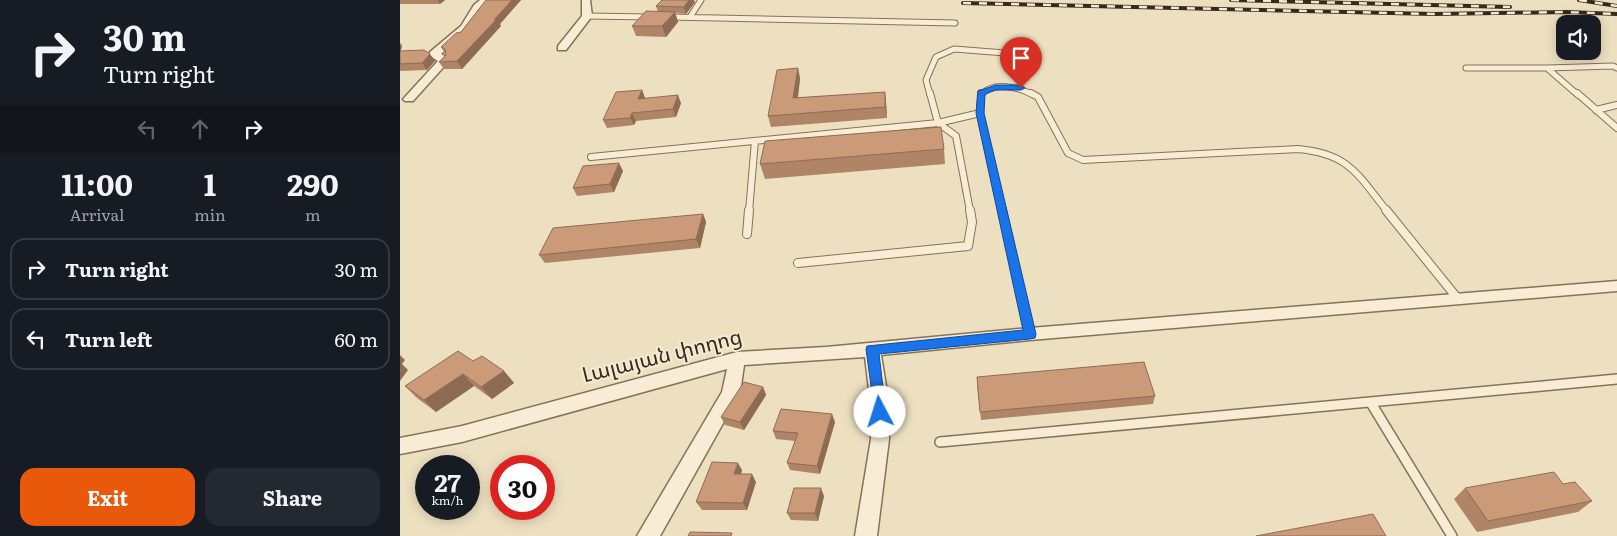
<!DOCTYPE html>
<html lang="en">
<head>
<meta charset="utf-8">
<style>
  body { margin:0; font-family:Literata,"Noto Sans Armenian",serif; background:#242831; color:#f1f3f6; height:100vh; display:flex; flex-direction:column; font-size:19px; white-space:nowrap }
  * { box-sizing:border-box; margin:0 }
  p { font-size:16px; color:#9ea1a6 }
  .icon { flex:none; width:28px; height:28px; fill:none; stroke:currentColor; stroke-width:2; stroke-linecap:round; stroke-linejoin:round }
  .map { position:relative; flex:1; overflow:hidden }
  .drawer { display:flex; flex-direction:column; background:#171b24; width:400px }
  .drawer>* { flex:none }
  .guide { background:#171b24; color:#f1f3f6; overflow:hidden }
  .controls { position:absolute; left:1156px; top:15px; display:grid; gap:10px }
  .controls a { display:grid; place-items:center; width:45px; height:45px; border-radius:10px; background:#171b24; box-shadow:0 2px 12px #0003; font-size:25px }
  .speed { position:absolute; left:15px; top:455px; display:flex; gap:10px; font-size:25px; font-weight:700; text-align:center }
  .speed>* { display:grid; place-content:center; width:65px; height:65px; border-radius:50%; background:#171b24; box-shadow:0 2px 12px #0003; line-height:1 }
  .speed small { font-size:12px; font-weight:400 }
  .speed .limit { border:8px solid #d22; background:#fff; color:#111 }
  .pin { position:absolute; display:grid; place-items:center; width:42px; height:42px; color:#fff; margin:-51px -21px; border-radius:50% 50% 50% 0; rotate:-45deg; box-shadow:0 0 5px #0007 }
  .pin .icon { rotate:45deg }
  .me { position:absolute; width:55px; margin:-28px; rotate:355deg; stroke-linejoin:round; filter:drop-shadow(0 0 4px #0008) }
  .turn { display:flex; align-items:center; gap:18px; height:105px; padding:0 20px; font-size:22px }
  .turn .icon { width:65px; height:65px; stroke-width:2.5 }
  .turn b { display:block; font-size:35px; line-height:42px }
  .lanes { display:flex; align-items:center; height:48px; padding:0 20px; background:#0003; justify-content:center; gap:25px; direction:ltr }
  .lanes .off { opacity:.35 }
  .eta { display:flex; justify-content:space-evenly; align-items:center; height:85px; text-align:center }
  .eta b { font-size:30px; font-weight:700; line-height:35px }
  .cta { display:flex; gap:10px; margin-top:auto; padding:10px 20px }
  .cta a { flex:1; height:58px; border-radius:15px; background:#ea580c; color:#fff; font-size:20px; font-weight:700; line-height:58px; text-align:center }
  .cta a+a { background:#242831; color:#f1f3f6 }
  ul { padding:0; list-style:none }
  li { display:flex; align-items:center; gap:15px; height:62px; margin:0 10px 8px; padding:0 10px; border:2px solid #363941; border-radius:15px }
  li div { flex:1 }
  li b { display:block; font-size:19px }
  li em { font-style:normal }
  main { display:flex; flex:1; min-height:0 }
  .map>svg:first-child { display:block }
</style>
</head>
<body>
<main>
<section class="drawer">
<div class="guide">
<div class="turn"><svg class="icon" aria-label="right" viewBox="0 0 24 24"><path d="M7 20v-9h11M14 6l5 5-5 5"/></svg><div><b>30 m</b>Turn right</div></div>
<div class="lanes"><svg class="icon off" aria-label="left" viewBox="0 0 24 24"><path d="M17 20v-9H6M10 6l-5 5 5 5"/></svg><svg class="icon off" aria-label="ahead" viewBox="0 0 24 24"><path d="M12 20V5M6 11l6-6 6 6"/></svg><svg class="icon" aria-label="right" viewBox="0 0 24 24"><path d="M7 20v-9h11M14 6l5 5-5 5"/></svg></div>
</div>
<div class="eta">
<div><b>11:00</b><p>Arrival</p></div>
<div><b>1</b><p>min</p></div>
<div><b>290</b><p>m</p></div>
</div>
<ul>
<li><svg class="icon" aria-label="right" viewBox="0 0 24 24"><path d="M7 20v-9h11M14 6l5 5-5 5"/></svg><div><b>Turn right</b></div><em>30 m</em></li>
<li><svg class="icon" aria-label="left" viewBox="0 0 24 24"><path d="M17 20v-9H6M10 6l-5 5 5 5"/></svg><div><b>Turn left</b></div><em>60 m</em></li>
</ul>
<div class="cta"><a>Exit</a><a>Share</a></div>
</section>
<div class="map">
<svg width="1217" height="536" viewBox="0 0 1217 536">
  <rect width="100%" height="100%" fill="#ede0c1"/>
  <g fill="none" stroke-linecap="round" stroke-linejoin="round">
    <defs>
      <path id="lane-far3" d="M187,16L250,17
        M269,17L555,23
        M290,17L301,0
        M1066,68H1147
        M530,95L526,80L536,57L554,49L619,54
        M581,95C593,81 619,87 633,95
        M1178,95L1147,68L1213,66L1217,68"/>
      <path id="lane-far2" d="M530,93L538,123L556,136L570,211
        M631,93L638,97L668,153L683,160L898,149C950,154 957,174 987,211
        M1177,93L1217,128
        M1196,110L1217,105
        M580,113L581,93
        M191,157L538,123L580,113L602,211
        M349,211L355,141"/>
      <path id="lane-far1" d="M602,210L630,334
        M986,210L1058,299
        M347,234L349,210
        M398,263L568,246L572,222L570,210"/>
      <path id="lane" d="M971,403L1052,536
        M540,442L1217,379"/>
      <path id="street" d="M80,0H90L81,9L68,30L41,54L48,58V62L13,101H5L3,99L5,97L38,61L30,56V52L61,26L74,5Z
        M182,0H190L192,16L166,50H158V46L182,16Z
        M1217,281V291L630,340L481,355L488,398L489,439L477,536H455L471,439L470,398L465,357L344,365L340,393L260,536H237L322,392L327,369L62,442L0,454V438L62,426L337,352L426,347L630,328Z"/>
    </defs>
    <use href="#lane-far3" stroke="#867159" stroke-width="7"/>
    <use href="#lane-far2" stroke="#867159" stroke-width="8"/>
    <use href="#lane-far1" stroke="#867159" stroke-width="10"/>
    <use href="#lane" stroke="#867159" stroke-width="12"/>
    <use href="#street" stroke="#867159" stroke-width="3"/>
    <use href="#lane-far3" stroke="#f8edd4" stroke-width="5"/>
    <use href="#lane-far2" stroke="#f8edd4" stroke-width="6"/>
    <use href="#lane-far1" stroke="#f8edd4" stroke-width="8"/>
    <use href="#lane" stroke="#f8edd4" stroke-width="9"/>
    <use href="#street" fill="#f8edd4" fill-rule="evenodd"/>
    <defs>
      <path id="rail" d="M831,0L1110,7
        M1179,0L1217,6
        M563,3L1034,14L1167,12L1217,14"/>
    </defs>
    <use href="#rail" stroke="#36291d" stroke-width="4"/>
    <use href="#rail" stroke="#f5ead1" stroke-width="2.5" stroke-dasharray="8" stroke-linecap="butt"/>
  </g>
  <path fill="#af8467" d="M0,0H45L40,4H0Z
    M86,0H121L100,24L101,26L62,69H44L39,62L46,55L41,47L61,32Z
    M295,2L286,14L275,13L278,22L266,37L236,36L232,26L258,12L256,6Z
    M0,43L2,46L1,51L35,61L27,70L0,71Z
    M398,68L400,79L398,98L485,92L486,102L487,118L371,127L368,116Z
    M242,90L245,98L281,103L276,117L236,121L234,125L207,128L203,120Z
    M544,149L545,164L365,179L360,164Z
    M223,171L214,192L177,196L173,188Z
    M303,214L306,222L300,248L145,263L139,255Z
    M73,361L104,371L114,383L92,399L74,386L36,412L17,398L5,386Z
    M577,385L755,396L753,404L581,420Z
    M363,387L366,395L344,430L325,425L321,417Z
    M435,422L420,474L390,470L387,463L395,441L376,439L373,431Z
    M342,470L341,474L356,482L347,510H302L296,502Z
    M1163,484L1192,501L1178,512L1077,532L1054,499L1065,488Z
    M424,496L418,521L391,520L387,513Z"/>
  <path fill="#8e6c54" d="M38,0H45L40,4Z
    M112,0H121L100,24L101,26L62,69L57,61Z
    M289,0H294L295,2L286,14L284,7Z
    M275,12L278,22L266,37L262,26Z
    M0,43L2,46L0,52Z
    M30,54L35,61L27,70L22,63Z
    M398,68L400,79L396,109L393,98Z
    M242,90L245,98L242,106L238,99Z
    M485,92L486,102L487,118L485,107Z
    M278,95L281,103L276,117L273,109Z
    M232,113L236,121L234,125L230,118Z
    M219,163L223,171L214,192L210,184Z
    M303,214L306,222L300,248L296,239Z
    M0,355L5,360L2,364L8,370L0,381Z
    M104,371L114,383L92,399L81,387Z
    M63,374L74,386L36,412L24,400Z
    M363,387L366,395L344,430L340,422Z
    M432,414L435,422L420,474L417,466Z
    M338,463L342,470L339,481L334,474Z
    M352,474L356,482L347,510L343,503Z
    M421,488L424,496L418,521L415,513Z"/>
  <path fill="#cb9a78" stroke="#8e6c54" d="M86,0H112L94,20L97,19L57,61L39,62L46,55L45,49L41,47L56,33L61,32Z
    M262,0H289L284,7L256,6Z
    M246,11L275,12L262,26H232Z
    M24,50L30,54L22,63L0,64V51Z
    M398,68L393,98L485,92V107L368,116L377,70Z
    M242,90L238,99L278,95L273,109L232,113L230,118L203,120L216,92Z
    M541,127L544,149L360,164L365,141Z
    M219,163L210,184L173,188L183,166Z
    M303,214L296,239L139,255L153,228Z
    M58,351L73,361L82,356L104,371L81,387L63,374L24,400L5,386Z
    M744,362L755,396L580,412L577,377Z
    M344,382L363,387L340,422L321,417Z
    M381,409L432,414L417,466L387,463L398,433L373,431Z
    M312,462L338,463L334,474H352L343,503L296,502Z
    M1154,472L1163,484L1175,482L1192,501L1088,521L1065,488Z
    M394,488H421L415,513H387Z
    M973,514L986,536H856Z
    M290,532L332,533L331,536H288Z"/>
  <path fill="#1a73e8" stroke="#114b97" d="M596,85H621L625,88L621,90H596L585,94L584,113L636,334L635,338L630,339L479,354L486,412L484,416L480,418L475,416L466,349L467,346L623,330L576,113L578,91Z"/>
  <g text-anchor="middle" stroke-width="4" stroke-linejoin="round" paint-order="stroke">
    <g font-size="21" fill="#36291d" stroke="#f5ead1">
      <text transform="translate(262 356) rotate(-14)" y="7">Լալայան փողոց</text>
    </g>
  </g>
</svg>
<div class="controls">
<a><svg class="icon" aria-label="sound" viewBox="0 0 24 24"><path d="M4 9h4l5-4v14l-5-4H4zM17 9q2 3 0 6"/></svg></a>
</div>
<div class="speed"><div>27<small>km/h</small></div><div class="limit">30</div></div>
<div class="pin" style="left:621px;top:88px;background:#d93025"><svg class="icon" aria-label="arrive" viewBox="0 0 24 24"><path d="M6 21V4h12l-3 4 3 4H6"/></svg></div>
<svg class="me" style="left:480px;top:412px" viewBox="-20 -20 40 40"><circle r="19" fill="#fff"/><path d="M0-13L10 11 0 6-10 11z" fill="#1a73e8"/></svg>
</div>
</main>
</body>
</html>
